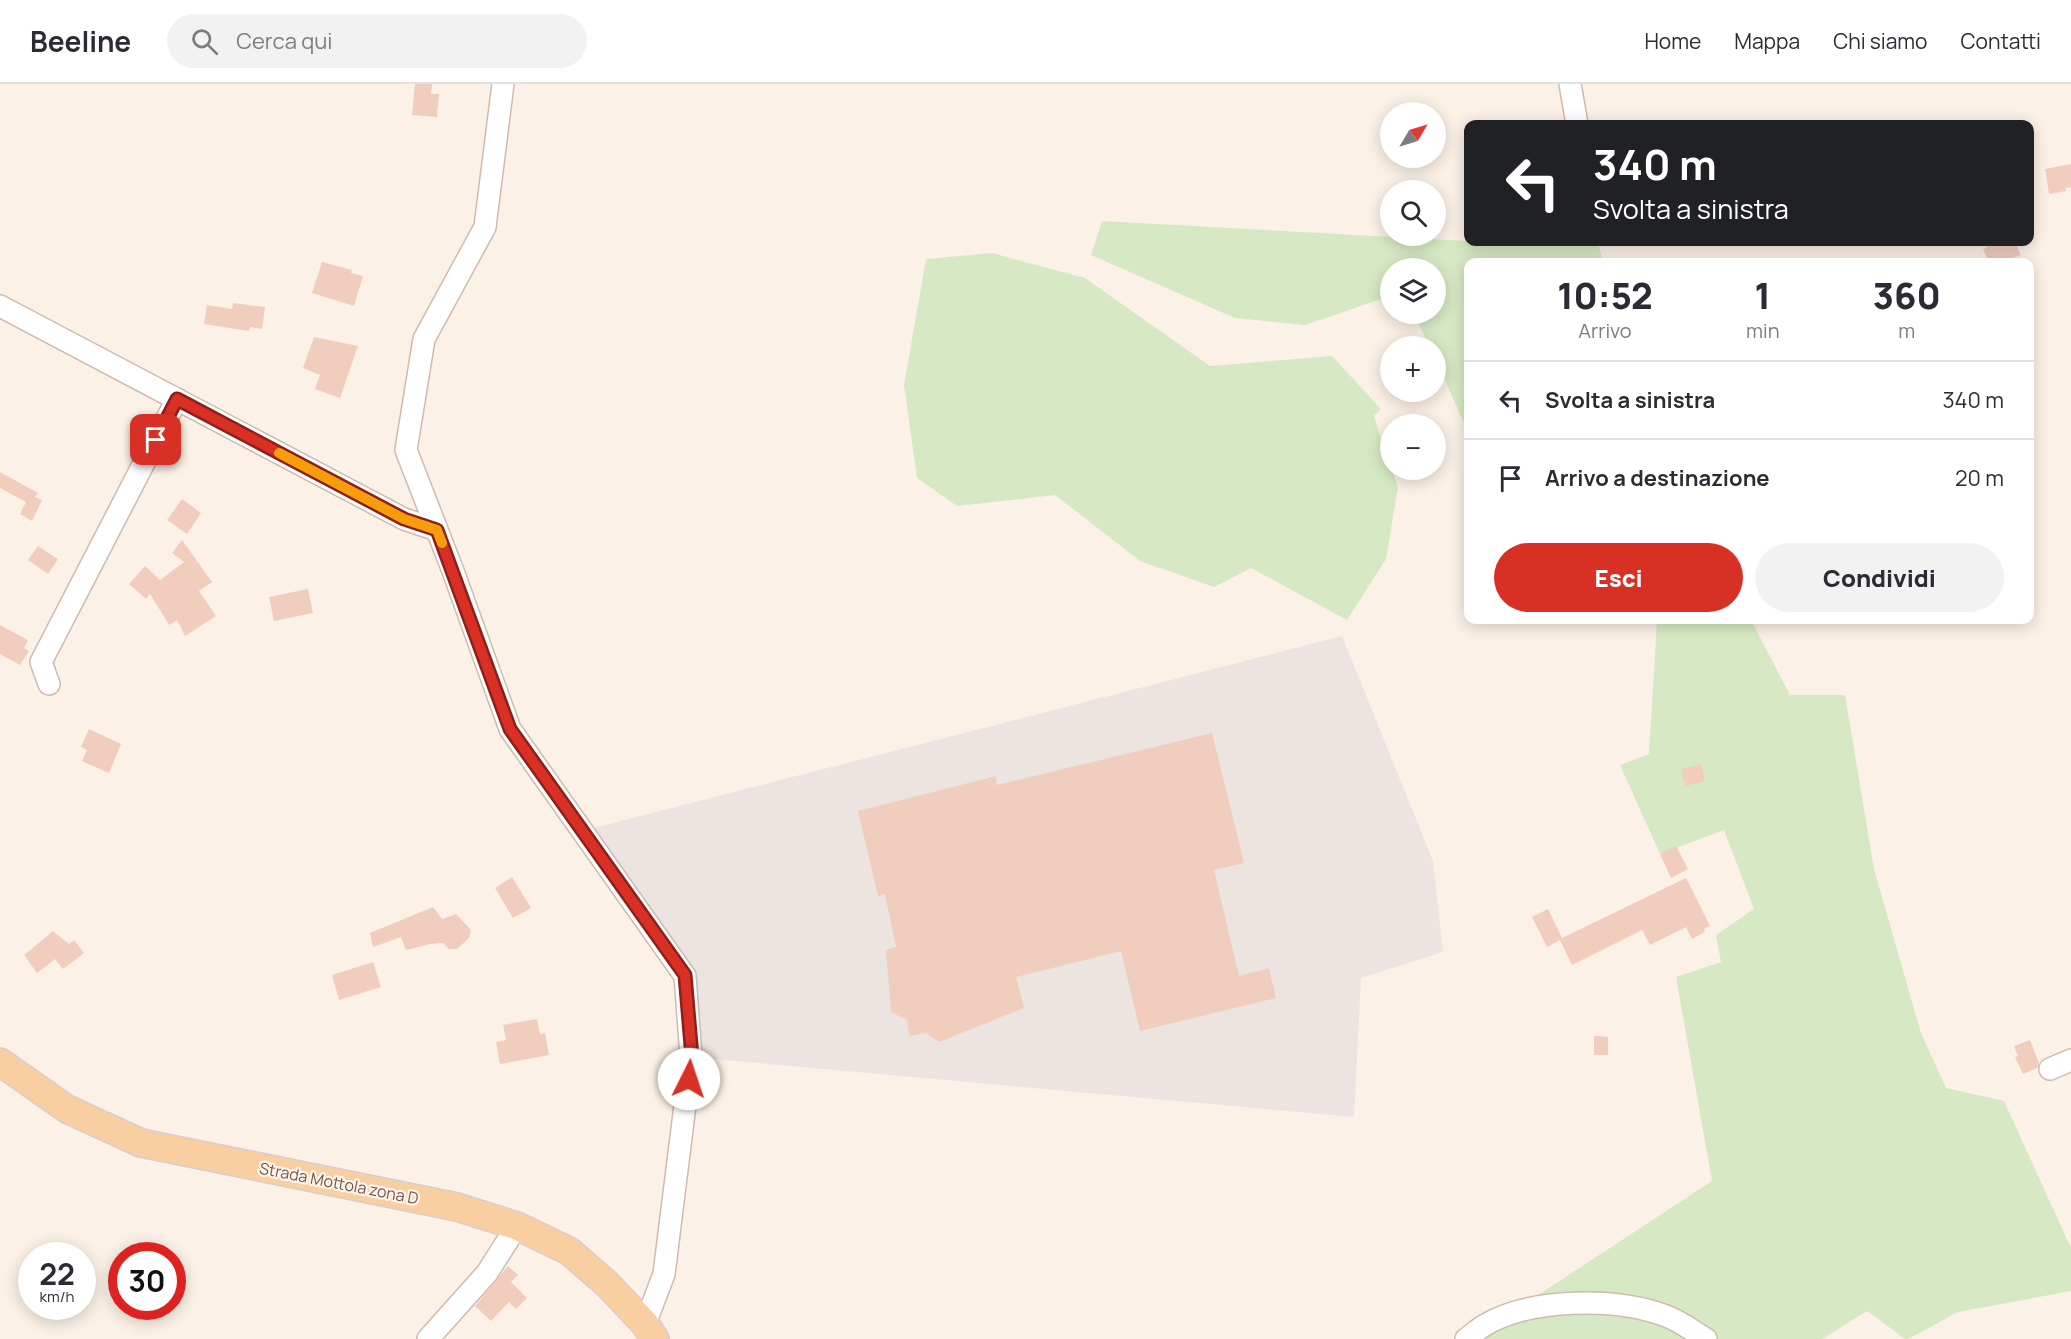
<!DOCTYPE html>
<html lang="it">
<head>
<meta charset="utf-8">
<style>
  body { margin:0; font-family:Manrope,sans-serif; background:#f2f2f3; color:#2b2b33; height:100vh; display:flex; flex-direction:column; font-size:22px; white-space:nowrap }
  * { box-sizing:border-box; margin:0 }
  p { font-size:20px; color:#7c7c81 }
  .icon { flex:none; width:33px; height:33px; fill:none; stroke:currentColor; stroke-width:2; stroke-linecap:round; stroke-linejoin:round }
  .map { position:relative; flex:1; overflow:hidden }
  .sheet { position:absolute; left:1464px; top:174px; width:570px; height:366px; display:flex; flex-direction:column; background:#fff; border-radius:12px; box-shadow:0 3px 15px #0003 }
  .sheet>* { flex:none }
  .top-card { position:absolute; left:1464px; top:36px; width:570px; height:126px; border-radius:12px; box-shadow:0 3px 15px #0003; background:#202124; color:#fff; overflow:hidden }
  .needle { width:39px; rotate:52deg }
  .controls { position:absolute; left:1380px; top:18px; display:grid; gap:12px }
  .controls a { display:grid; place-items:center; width:66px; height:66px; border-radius:50%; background:#fff; box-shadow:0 3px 15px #0003; font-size:30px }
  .speed { position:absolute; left:18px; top:1158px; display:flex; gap:12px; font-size:30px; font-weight:700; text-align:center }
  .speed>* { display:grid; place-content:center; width:78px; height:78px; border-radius:50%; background:#fff; box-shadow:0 3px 15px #0003; line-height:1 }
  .speed small { font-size:15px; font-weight:400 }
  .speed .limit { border:9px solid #d22; background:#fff; color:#111 }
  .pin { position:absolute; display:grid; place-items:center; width:51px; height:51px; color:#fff; margin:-26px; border-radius:12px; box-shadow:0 3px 9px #0006 }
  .me { position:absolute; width:66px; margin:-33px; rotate:4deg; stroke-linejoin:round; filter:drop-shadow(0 0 4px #0008) }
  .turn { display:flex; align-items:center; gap:21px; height:126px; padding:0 30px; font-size:27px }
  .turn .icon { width:78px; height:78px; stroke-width:2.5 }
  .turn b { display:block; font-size:42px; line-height:51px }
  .eta { display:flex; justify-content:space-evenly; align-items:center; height:102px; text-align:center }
  .eta b { font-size:36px; font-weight:800; line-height:42px }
  .action { display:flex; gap:12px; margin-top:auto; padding:12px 30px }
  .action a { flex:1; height:69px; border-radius:36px; background:#d93025; color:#fff; font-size:24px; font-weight:800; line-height:69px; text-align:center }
  .action a+a { background:#f2f2f3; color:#2b2b33 }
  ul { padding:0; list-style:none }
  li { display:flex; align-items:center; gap:18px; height:78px; padding:0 30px; border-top:2px solid #e1e1e2 }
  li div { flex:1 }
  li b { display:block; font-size:22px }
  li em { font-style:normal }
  header { display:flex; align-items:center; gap:36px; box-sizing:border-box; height:84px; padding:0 30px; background:#fff; border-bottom:2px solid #e1e1e2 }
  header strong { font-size:28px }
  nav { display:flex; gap:33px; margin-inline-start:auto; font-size:21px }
  .search { width:420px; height:54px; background:#f2f2f3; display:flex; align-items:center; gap:15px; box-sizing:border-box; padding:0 21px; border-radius:33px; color:#7c7c81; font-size:22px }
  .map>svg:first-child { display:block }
</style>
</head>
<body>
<header>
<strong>Beeline</strong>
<div class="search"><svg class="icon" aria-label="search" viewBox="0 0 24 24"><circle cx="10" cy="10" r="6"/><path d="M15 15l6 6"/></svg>Cerca qui</div>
<nav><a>Home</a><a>Mappa</a><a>Chi siamo</a><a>Contatti</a></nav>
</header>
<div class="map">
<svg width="2071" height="1255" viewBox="0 0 2071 1255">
  <rect width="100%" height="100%" fill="#fcf1e6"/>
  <path fill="#ece4e0" d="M1342,552L1433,777L1443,868L1361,894L1354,1033L691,973L685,891L582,747Z"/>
  <path fill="#d7e9c4" d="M1102,137L1558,162L1598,158L1603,178H1468V348L1436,276V262H1429L1414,230H1436V184H1390V212L1305,241L1235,234L1091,171Z
    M992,169L1085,194L1210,282L1332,272L1381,325L1374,332L1390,386H1392L1398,403L1386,475L1347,536L1251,484L1214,503L1140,477L1055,411L957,422L917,394L904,301L926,175Z
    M1657,536H1751L1790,611H1845L1874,785L1921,949L1946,1004L2004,1017L2071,1164V1207L1958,1228L1908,1255H1905L1867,1227L1822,1255H1471L1712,1097L1676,893L1721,878L1716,851L1754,825L1724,746L1660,770L1620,681L1649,670Z"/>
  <path fill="#f1cdbe" d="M415,0H432L431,10H439L437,33L412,31Z
    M2071,80V103L2065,104L2066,107L2049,110L2045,85Z
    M1984,158H2015L2021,171L2001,178H1989L1983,165L1987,164Z
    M322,178L352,186L351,189L363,192L354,222L312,209Z
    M233,219L265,223L262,245L250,243L249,247L204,240L207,221L232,225Z
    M314,253L358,262L340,314L315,305L320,291L303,284Z
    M0,388L38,409L35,413L42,416L32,437L20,430L26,418L0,404Z
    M182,415L201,429L187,450L167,436Z
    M182,456L212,498L199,507L216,532L185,552L177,536L169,541L150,510L146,515L129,500L145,482L160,496L184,478L172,469Z
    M38,462L58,475L48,490L28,476Z
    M308,505L313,529L274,537L269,513Z
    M0,541L28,556L24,564L29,567L20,581L0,570Z
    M89,645L121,660L109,689L82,677L87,666L81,663Z
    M1212,649L1244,779L1214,786L1239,892L1269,884L1276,914L1140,947L1121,867L1016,893L1024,924L939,958L926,949L909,952L907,936L891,928L886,866L896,863L885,810L878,812L858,727L996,692L997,701Z
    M1701,680L1705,697L1685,702L1681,685Z
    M1676,762L1688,785L1671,794L1660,770Z
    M512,793L531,824L513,834L495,804Z
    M1686,794L1710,842L1704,845L1705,848L1692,855L1686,843L1650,861L1642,846L1572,881L1560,856L1547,863L1532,833L1548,825L1562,854Z
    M433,823L442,835L456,830L471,846L469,854L457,865H449L443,859L430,860L406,866L401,853L373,863L370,849Z
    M53,847L69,860L74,856L84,869L63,885L55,875L37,889L24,871Z
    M373,878L381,903L339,916L332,891Z
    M537,935L540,950L545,949L549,971L500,980L496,958L506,956L503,941Z
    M1594,952L1608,953V971H1594Z
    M2030,956L2039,979L2037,984L2023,990L2015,973L2018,972L2014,962Z
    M508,1182L518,1191L511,1198L527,1214L516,1225L509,1218L491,1237L475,1222Z"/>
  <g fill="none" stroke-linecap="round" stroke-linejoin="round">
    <defs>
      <path id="minor" d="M503,0L485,143L424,255L406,366L453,487L510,645L685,892L691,973L664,1190L645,1240
        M1570,0L1577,40
        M0,222L404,435L437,446
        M49,600L41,578L177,315
        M2050,985L2071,976
        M428,1255L487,1189L517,1142
        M1466,1255C1472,1251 1478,1245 1485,1241C1531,1214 1616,1213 1666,1232C1680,1237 1693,1247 1706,1255"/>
      <path id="major" d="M0,978L67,1025L141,1059L457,1123L517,1142L569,1167L607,1200L645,1240L655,1255"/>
    </defs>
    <use href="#minor" stroke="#cfbaaf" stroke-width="24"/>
    <use href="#major" stroke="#d8cfcd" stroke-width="30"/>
    <use href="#minor" stroke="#fff" stroke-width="21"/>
    <use href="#major" stroke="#f9cea0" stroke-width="27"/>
  </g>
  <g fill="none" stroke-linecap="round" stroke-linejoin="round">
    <defs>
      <path id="route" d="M156,356L177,315L404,435L437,446L510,645L685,891L692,973L689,995"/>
    </defs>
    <use href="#route" stroke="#8d1f18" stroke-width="15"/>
    <use href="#route" stroke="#d93025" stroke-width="10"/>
    <path stroke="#f59e0b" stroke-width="10" d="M279,369L404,435L437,446L442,459"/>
  </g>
  <g text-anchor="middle" stroke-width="4.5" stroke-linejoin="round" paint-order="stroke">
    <g font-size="16" fill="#75554b" stroke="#fff5ec">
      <text transform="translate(339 1099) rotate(11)" y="6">Strada Mottola zona D</text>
    </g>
  </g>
</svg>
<div class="controls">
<a><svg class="needle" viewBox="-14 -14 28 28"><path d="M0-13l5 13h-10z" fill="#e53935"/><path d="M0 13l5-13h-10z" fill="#7c7c81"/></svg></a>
<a><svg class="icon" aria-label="search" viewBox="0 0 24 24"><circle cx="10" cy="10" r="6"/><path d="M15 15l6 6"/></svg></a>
<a><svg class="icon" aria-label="layers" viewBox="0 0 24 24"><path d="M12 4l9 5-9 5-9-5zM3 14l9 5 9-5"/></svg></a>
<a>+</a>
<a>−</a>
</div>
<div class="speed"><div>22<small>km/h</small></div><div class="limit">30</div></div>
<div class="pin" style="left:156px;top:356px;background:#d93025"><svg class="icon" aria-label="arrive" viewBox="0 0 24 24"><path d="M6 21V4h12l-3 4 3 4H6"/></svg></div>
<svg class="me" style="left:689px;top:995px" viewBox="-20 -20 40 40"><circle r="19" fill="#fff"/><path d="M0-13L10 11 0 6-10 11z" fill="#d93025"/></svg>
<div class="top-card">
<div class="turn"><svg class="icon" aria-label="left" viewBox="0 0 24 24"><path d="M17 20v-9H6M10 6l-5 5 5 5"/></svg><div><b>340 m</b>Svolta a sinistra</div></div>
</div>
<section class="sheet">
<div class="eta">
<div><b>10:52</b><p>Arrivo</p></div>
<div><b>1</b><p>min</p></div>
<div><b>360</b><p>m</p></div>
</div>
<ul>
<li><svg class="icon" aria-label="left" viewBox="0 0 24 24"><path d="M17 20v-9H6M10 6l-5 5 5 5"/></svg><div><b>Svolta a sinistra</b></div><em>340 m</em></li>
<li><svg class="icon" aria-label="arrive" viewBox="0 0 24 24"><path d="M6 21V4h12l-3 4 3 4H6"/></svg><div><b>Arrivo a destinazione</b></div><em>20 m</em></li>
</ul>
<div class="action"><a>Esci</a><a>Condividi</a></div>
</section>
</div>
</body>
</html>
